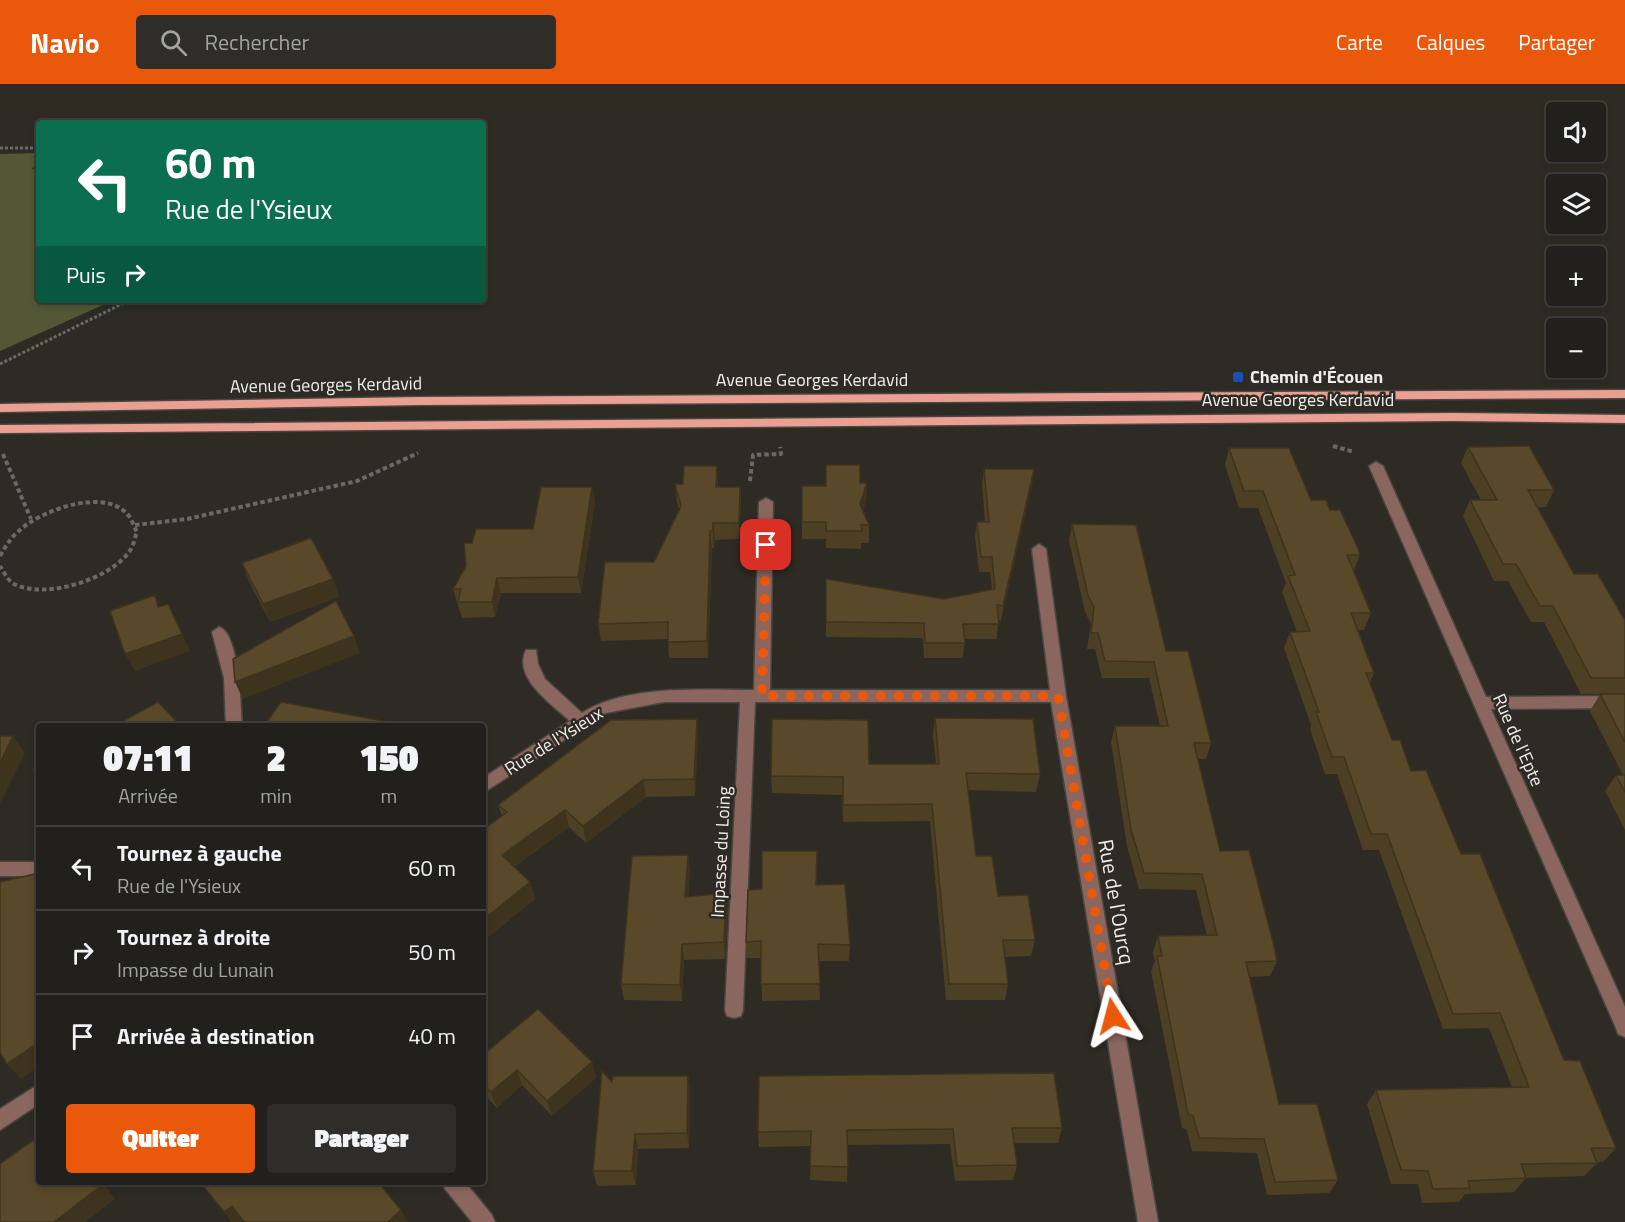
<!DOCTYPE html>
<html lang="fr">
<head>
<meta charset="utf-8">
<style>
  body { margin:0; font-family:"Titillium Web",sans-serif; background:#2e2d29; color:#f1f3f6; height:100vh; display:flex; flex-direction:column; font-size:22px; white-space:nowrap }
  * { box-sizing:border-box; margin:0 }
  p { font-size:20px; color:#a2a3a3 }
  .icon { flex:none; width:33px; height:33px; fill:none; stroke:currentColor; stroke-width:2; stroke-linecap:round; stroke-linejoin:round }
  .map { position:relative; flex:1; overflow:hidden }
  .drawer { position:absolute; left:36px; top:639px; width:450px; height:462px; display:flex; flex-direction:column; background:#22201c; border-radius:6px; box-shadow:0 3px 9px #0003,0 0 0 2px #3f3e3b }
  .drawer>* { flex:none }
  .top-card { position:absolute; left:36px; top:36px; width:450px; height:183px; border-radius:6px; box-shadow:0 3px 9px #0003,0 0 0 2px #3f3e3b; background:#0b6e4f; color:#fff; overflow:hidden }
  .controls { position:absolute; left:1546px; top:18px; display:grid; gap:12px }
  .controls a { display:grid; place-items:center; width:60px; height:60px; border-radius:6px; background:#22201c; box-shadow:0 3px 9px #0003,0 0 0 2px #3f3e3b; font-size:30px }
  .pin { position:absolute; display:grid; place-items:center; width:51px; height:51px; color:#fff; margin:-26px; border-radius:12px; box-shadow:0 3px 9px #0006 }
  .me { position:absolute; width:66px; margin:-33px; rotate:351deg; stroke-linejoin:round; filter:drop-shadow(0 0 4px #0008) }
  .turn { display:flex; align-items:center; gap:21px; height:126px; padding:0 30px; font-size:27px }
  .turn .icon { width:78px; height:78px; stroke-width:2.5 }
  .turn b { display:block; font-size:42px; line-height:51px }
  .then { display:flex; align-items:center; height:57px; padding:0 30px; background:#0003; gap:12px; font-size:22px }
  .eta { display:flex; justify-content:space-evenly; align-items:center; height:102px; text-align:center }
  .eta b { font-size:36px; font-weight:800; line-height:42px }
  .action { display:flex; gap:12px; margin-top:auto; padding:12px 30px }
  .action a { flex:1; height:69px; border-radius:6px; background:#ea580c; color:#fff; font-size:24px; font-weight:800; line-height:69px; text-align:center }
  .action a+a { background:#2e2d29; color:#f1f3f6 }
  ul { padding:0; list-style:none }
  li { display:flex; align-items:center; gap:18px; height:84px; padding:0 30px; border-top:2px solid #3f3e3b }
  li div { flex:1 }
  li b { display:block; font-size:22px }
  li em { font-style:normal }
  header { display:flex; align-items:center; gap:36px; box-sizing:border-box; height:84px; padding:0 30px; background:#ea580c; color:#fff }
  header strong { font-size:28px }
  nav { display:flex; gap:33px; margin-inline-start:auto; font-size:21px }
  .search { width:420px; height:54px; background:#2e2d29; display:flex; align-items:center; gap:15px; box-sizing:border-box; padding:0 21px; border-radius:6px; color:#a2a3a3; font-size:22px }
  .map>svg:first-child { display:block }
</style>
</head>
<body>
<header>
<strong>Navio</strong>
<div class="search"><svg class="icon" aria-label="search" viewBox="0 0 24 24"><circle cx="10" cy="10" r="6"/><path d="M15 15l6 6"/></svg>Rechercher</div>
<nav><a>Carte</a><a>Calques</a><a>Partager</a></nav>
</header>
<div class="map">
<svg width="1625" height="1138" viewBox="0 0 1625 1138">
  <rect width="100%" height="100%" fill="#2e2b25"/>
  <path fill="#545736" d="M39,69V77L32,85L39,86V216H114L0,267V70Z"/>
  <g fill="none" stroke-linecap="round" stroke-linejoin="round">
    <defs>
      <path id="minor" d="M1376,378L1383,382L1486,613L1625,612V624L1491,625L1625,923V953L1618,950L1616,944L1369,382Z
        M766,414L773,418L770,606H1050L1032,465L1039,460L1046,465L1066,612L1158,1138H1138L1051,618H755L743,926L741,932L734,934L727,932L725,926L740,618H664L606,629L483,709V694L570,637C553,621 512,594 526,566H536L538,580L545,595L582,629C627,600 703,606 754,606L759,418Z
        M219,543C239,548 241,623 242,642H226L224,594L212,548Z
        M0,778H39V792H0Z
        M39,1000V1020L0,1046V1025Z
        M442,1098H465L492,1131L495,1138H472L445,1105Z"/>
      <path id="major" d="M1625,306V314L421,321L0,328V320L421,313Z
        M1453,329L1625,331V339L1453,337L0,349V341Z"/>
    </defs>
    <use href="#minor" stroke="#494641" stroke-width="3"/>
    <use href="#major" stroke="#494641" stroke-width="3"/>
    <path stroke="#6b6963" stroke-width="3" stroke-dasharray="3 2" stroke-linecap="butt" d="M0,64H39
      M0,280L130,216"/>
    <path stroke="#6b6963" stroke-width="4" stroke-dasharray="4.5 3" stroke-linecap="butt" d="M1333,362L1354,368
      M3,370L31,435
      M750,397L753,371L781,370L780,363
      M135,441L187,435L357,397L418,369
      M0,472C6,462 11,453 20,446C42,426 105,403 128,431C132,435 134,443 137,448C135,453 134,460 131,465C113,495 45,516 14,500C8,497 4,488 0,482"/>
    <use href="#minor" fill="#8b665f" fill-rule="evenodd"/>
    <use href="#major" fill="#eb9f92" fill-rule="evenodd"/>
  </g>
  <path fill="#4d3f24" d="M1468,363L1554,406L1546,423H1537L1574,490L1625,535V746L1605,707L1616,691H1623L1590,627L1600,610H1603H1581L1544,538H1531L1508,497H1494L1463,432L1470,416H1481L1461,379Z
    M1229,364L1311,416L1330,426L1360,471L1354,486L1371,529L1364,546H1357L1374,589L1370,598L1392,656L1461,770L1564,976L1616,1064L1603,1078H1597V1079L1584,1092L1526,1094L1514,1108L1465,1110L1459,1118L1422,1119L1418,1100H1391L1367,1020L1376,1006L1512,1003L1489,944L1443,945L1379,766H1363L1337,690H1325L1310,645L1311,641L1284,564L1290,548H1297L1282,508L1286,499L1258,424H1239L1225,381Z
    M984,385H1034L1032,400L1001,537H998L997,555H965L963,574H924L923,554L826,553V495L944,515L992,506L990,488H979L975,453L977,438H985L982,400Z
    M718,398V403H740L741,420L739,455L715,456L714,464H712L708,574H669L668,555L601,557L598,540L654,478L679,426L677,417L675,400Z
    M860,399H867L866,416L863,426L869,441V459H861V465L826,464V455H802V402H826Z
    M592,403L595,418L581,509H501L495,533L462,534L453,505L466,482L533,445Z
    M1072,440L1166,567L1211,659L1206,675H1198L1220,767L1277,877L1270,892L1249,893L1279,1020L1338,1096L1329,1109L1267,1111L1257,1069L1192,1067L1187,1046L1182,1044L1151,887L1155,877L1153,868L1158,852H1207L1196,806L1139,805L1127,762L1111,658L1115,642H1160L1149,594H1102L1095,565H1087L1091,540L1085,528L1069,457Z
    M242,479L333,495L339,513L270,538L249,497Z
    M935,634L1040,690L1036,708L968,706L976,772L998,812L1035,856L1031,872L1005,873L1008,900L1005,916H946L930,737L843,738L842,711L772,709L771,692L869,680H936L933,652Z
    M698,653L695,712L646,713L586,759L569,743L514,783L530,798L535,815L483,857V746L502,732L498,721Z
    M688,771L690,788L688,813L728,825L725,875L684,876L682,917L624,916L621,900Z
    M816,801L850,861L849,877H819L820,916L762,917L761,874H747L746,858Z
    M483,971L592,978L596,994L552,1032L522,1001L497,1024L483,1009Z
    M688,992L690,1007L689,1064L638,1065L636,1101L597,1102L593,1087L612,998Z
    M759,992L1062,1044L1058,1059H1014L1017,1081L1013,1096L955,1097L950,1060L848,1061L847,1098L810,1096L811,1062L759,1063L758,1048Z"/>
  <path fill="#3e331d" d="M717,382L718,398L717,420L716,403Z
    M1034,385L1032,400L1001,537L1003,522Z
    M867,399L866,416L860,437V420Z
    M592,403L595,418L581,509L578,493Z
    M740,403L741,420L739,455V439Z
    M713,439L715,456L714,464L713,447Z
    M710,447L712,464L708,574L707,557Z
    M497,494L501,509L495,533L492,518Z
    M333,495L339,513L270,538L263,520Z
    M168,520L190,567L135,587L125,570Z
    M354,552L360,569L243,615L235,598Z
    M697,635L698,653L695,712L694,695Z
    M13,652L25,669L0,720V679Z
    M643,696L646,713L586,759L583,742Z
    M565,726L569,743L507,788L502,771Z
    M688,771L690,788L687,830L685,813Z
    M530,798L535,815L483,857V836Z
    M726,809L728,825L725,875L724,858Z
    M682,860L684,876L682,917L680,901Z
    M39,958V983L21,995L7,980Z
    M592,978L596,994L552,1032L547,1017Z
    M517,986L522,1001L497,1024L491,1008Z
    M688,992L690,1007L689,1064L687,1049Z
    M635,1050L638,1065L636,1101L632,1087Z
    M100,1098H103L115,1115L86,1138H54Z
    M232,1122L243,1136L240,1138H231L224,1128Z
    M401,1126L408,1138H388Z"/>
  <path fill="#59492a" stroke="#3e331d" stroke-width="1.5" d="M1529,362L1554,406H1528L1574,490H1598L1624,535H1625V594H1591L1553,522H1540L1516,480H1503L1470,416H1497L1468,363Z
    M1229,364H1289L1311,416H1326L1330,426H1340L1358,464L1360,471H1347L1371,529H1351L1374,589H1366L1392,656H1400L1411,687L1426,686L1461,770H1480L1564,976L1580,977L1616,1064H1591L1597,1079L1521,1080L1526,1094L1468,1097L1470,1104L1433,1105L1428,1087L1401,1086L1376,1006L1529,1003L1500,929L1453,930L1387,750H1371L1344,673H1332L1316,628H1319L1290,548L1310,547L1288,492L1295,491L1263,407H1244Z
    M826,381H860V399H867L860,420L869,441H861L862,447H826V438H802V402H826Z
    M684,382H717L716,403H740L739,439H713V447H710L707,557L668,558V538L598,540L605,478H654L681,422L675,400H683Z
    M984,385H1034L1003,522L997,521L999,540H963L965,559H925L924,539L826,538V495L944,515L995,505L992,473H981L977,438H989Z
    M541,403H592L578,493L497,494L492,518H458L461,505H453L466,482L464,459H472L476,445H533Z
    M1072,440L1136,441L1166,567H1188L1211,659H1194L1220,767L1249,766L1273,858L1277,877L1246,878L1279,1020H1317L1338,1096L1275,1098L1264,1055L1199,1054L1193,1032L1188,1030L1157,872H1162L1158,852L1217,851L1202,790L1144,789L1131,746L1115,642H1168L1154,578L1105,577L1098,549H1091L1094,523L1088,512Z
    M311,454L333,495L263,520L242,479Z
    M155,511L158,523L168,520L182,550L125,570L110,527Z
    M336,517L354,552L235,598L233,575Z
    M1600,610H1625V658Z
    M158,618L181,642H114Z
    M281,618L394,639L398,642H264Z
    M935,634L1033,635L1040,690L966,689L976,772H992L998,812L1028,811L1035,856H1003L1008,900H949L932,720L843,721V693L771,692L772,635L868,636L869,680H939Z
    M697,635L694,695L643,696L583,742L565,726L502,771L530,798L483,836V746L507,728L498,721L611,636Z
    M0,652H13L0,679Z
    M39,683V694L33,686Z
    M1616,691H1625V708Z
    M762,767H817L816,801L845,800L850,861L818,860L820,900H761V857L746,858L748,806L762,805Z
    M688,771L685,813L726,809L724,858L682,860L680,901L621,900L632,772Z
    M39,789V958L7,980L0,969V798Z
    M538,925L592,978L547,1017L517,986L491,1008L483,1000V971Z
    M602,987L612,998L613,992H688L687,1049L635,1050L632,1087H593Z
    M1054,989L1062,1044H1012L1017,1081L957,1082L953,1045L847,1046L848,1083L810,1082L811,1047L758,1048L759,992Z
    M39,1052V1098H100L102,1101L54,1138H0V1080Z
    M200,1098H367L370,1101L376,1098H378L401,1126L388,1138H244L232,1122L224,1128Z"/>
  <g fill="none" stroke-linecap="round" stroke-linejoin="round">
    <path stroke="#ea580c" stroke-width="10" stroke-dasharray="0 18" d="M766,461L762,612H1058L1113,932"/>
  </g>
  <rect fill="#1a4fb4" stroke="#2e2b25" stroke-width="2" x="1232" y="287" width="12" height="12" rx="3"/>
  <g text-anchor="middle" stroke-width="5" stroke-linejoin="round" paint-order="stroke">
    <g font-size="18" font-weight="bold" fill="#f0eeea" stroke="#2e2b25" text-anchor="start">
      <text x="1250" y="299">Chemin d'Écouen</text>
    </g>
    <g font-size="18" fill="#f0eeea" stroke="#2e2b25">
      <text x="812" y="302">Avenue Georges Kerdavid</text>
      <text transform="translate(326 301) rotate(-1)" y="6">Avenue Georges Kerdavid</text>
      <text x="1298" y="322">Avenue Georges Kerdavid</text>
      <text transform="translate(1518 656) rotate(66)" y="6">Rue de l'Epte</text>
      <text transform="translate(554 657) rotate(-32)" y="6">Rue de l'Ysieux</text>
      <text transform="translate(721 768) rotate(-87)" y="6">Impasse du Loing</text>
    </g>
    <g font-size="21" fill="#f0eeea" stroke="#2e2b25">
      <text transform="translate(1116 818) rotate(80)" y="7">Rue de l'Ourcq</text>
    </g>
  </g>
</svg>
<div class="controls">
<a><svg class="icon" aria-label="sound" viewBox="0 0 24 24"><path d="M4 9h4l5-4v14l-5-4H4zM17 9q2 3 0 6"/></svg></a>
<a><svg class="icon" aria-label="layers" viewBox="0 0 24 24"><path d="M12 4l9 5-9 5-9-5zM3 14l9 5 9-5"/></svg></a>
<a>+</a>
<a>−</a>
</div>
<div class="pin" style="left:766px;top:461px;background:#d93025"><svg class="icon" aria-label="arrive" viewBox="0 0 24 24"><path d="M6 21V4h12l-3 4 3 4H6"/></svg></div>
<svg class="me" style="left:1113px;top:932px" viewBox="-20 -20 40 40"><path d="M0-17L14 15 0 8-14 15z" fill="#ea580c" stroke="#fff" stroke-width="4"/></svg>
<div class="top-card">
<div class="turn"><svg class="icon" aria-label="left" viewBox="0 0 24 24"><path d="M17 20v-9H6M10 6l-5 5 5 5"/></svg><div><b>60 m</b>Rue de l'Ysieux</div></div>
<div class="then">Puis<svg class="icon" aria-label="right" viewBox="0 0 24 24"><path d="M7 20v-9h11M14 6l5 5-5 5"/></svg></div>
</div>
<section class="drawer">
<div class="eta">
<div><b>07:11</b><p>Arrivée</p></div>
<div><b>2</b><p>min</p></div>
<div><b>150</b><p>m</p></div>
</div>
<ul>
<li><svg class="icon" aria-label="left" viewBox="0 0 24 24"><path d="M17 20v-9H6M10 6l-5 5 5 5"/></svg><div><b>Tournez à gauche</b><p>Rue de l'Ysieux</p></div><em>60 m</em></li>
<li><svg class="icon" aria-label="right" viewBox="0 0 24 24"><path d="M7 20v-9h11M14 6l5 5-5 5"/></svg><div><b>Tournez à droite</b><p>Impasse du Lunain</p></div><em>50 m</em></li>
<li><svg class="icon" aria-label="arrive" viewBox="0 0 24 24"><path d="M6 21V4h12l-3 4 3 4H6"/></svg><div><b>Arrivée à destination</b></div><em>40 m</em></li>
</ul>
<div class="action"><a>Quitter</a><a>Partager</a></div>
</section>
</div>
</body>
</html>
